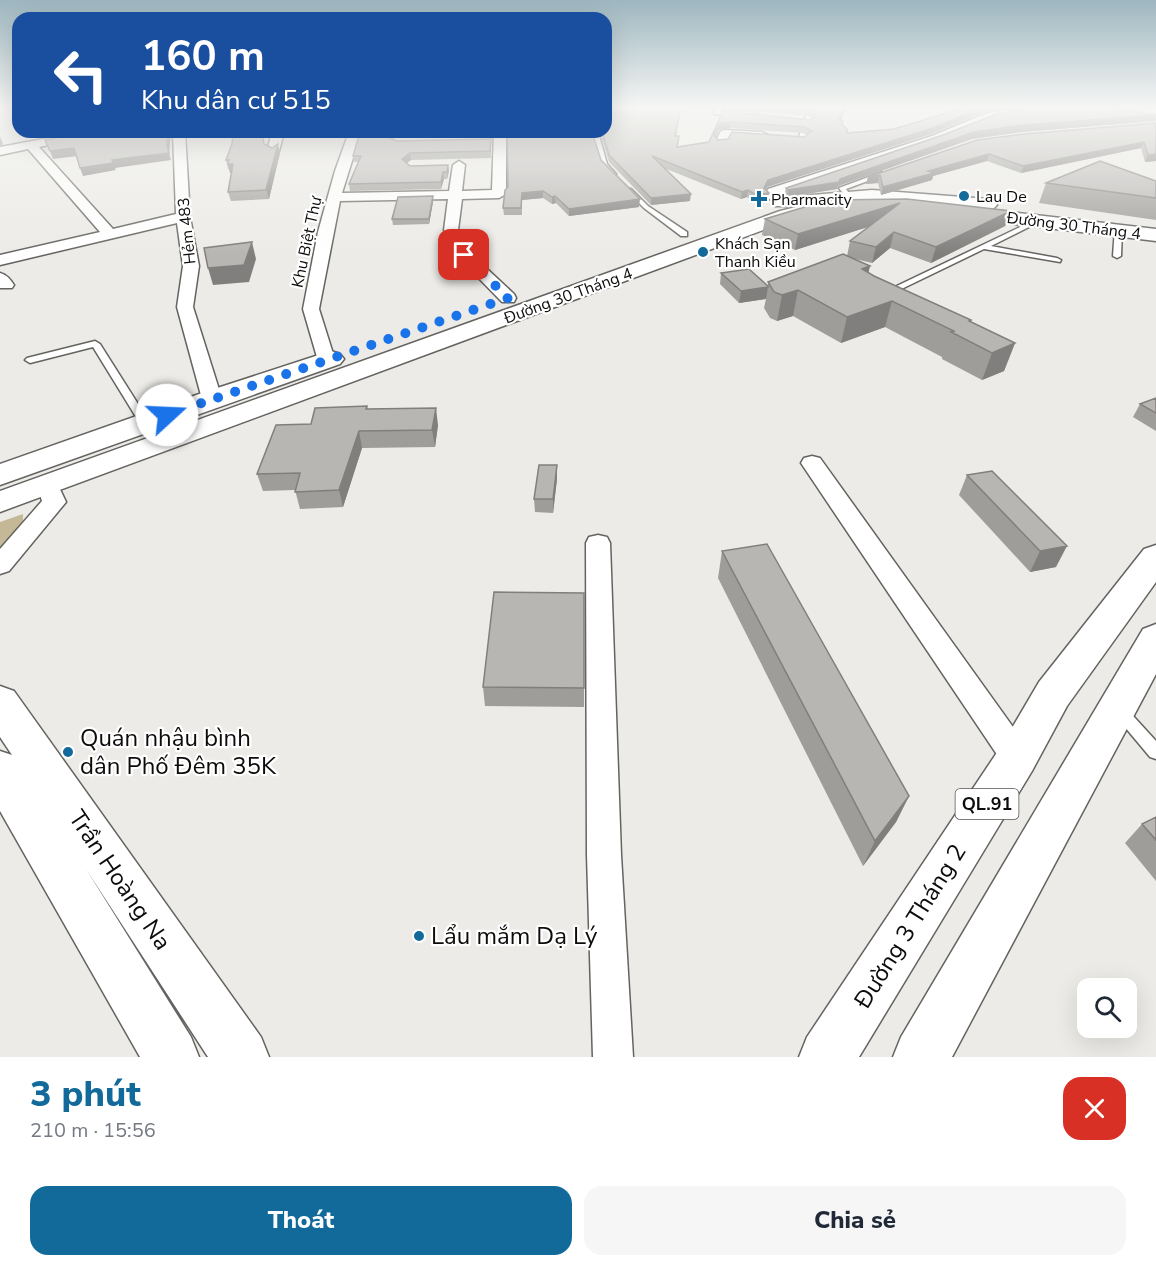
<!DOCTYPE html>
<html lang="vi">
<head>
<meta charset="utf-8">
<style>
  body { margin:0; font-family:"Nunito Sans",sans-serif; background:#f6f6f7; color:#1f2937; height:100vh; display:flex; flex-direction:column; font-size:22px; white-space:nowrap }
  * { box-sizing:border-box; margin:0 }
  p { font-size:20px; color:#747a83 }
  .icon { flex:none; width:33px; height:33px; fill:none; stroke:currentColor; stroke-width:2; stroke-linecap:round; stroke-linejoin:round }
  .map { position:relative; height:1057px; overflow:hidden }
  .panel { display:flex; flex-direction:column; background:#fff; flex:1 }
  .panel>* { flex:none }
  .guide { position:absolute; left:12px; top:12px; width:600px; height:126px; border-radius:18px; box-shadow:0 6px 24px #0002; background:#1a4fa0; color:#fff; overflow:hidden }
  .tools { position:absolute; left:1077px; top:978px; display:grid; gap:12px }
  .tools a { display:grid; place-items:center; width:60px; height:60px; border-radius:12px; background:#fff; box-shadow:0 6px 24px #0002; font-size:30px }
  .pin { position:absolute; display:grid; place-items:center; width:51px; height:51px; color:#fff; margin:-26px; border-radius:12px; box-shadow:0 3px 9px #0006 }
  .me { position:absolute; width:66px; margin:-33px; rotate:70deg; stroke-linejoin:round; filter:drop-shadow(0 0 4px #0008) }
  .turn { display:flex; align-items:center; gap:21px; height:126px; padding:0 30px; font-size:27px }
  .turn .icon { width:78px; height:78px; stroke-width:2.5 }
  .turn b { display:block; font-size:42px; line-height:51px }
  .round { display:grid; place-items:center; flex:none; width:63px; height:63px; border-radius:18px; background:#f6f6f7 }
  .headline { display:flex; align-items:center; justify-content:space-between; height:102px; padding:0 30px }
  h1 { font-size:36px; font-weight:800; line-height:45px; color:#116a9a }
  .cta { display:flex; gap:12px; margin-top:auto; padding:12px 30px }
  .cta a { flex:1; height:69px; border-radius:18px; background:#116a9a; color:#fff; font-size:24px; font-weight:800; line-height:69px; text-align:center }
  .cta a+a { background:#f6f6f7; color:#1f2937 }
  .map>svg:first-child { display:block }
</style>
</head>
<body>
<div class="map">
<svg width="1156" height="1057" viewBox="0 0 1156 1057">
  <rect width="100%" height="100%" fill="#ecebe7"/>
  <path fill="#c5b897" d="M23,514V521L0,549V522Z"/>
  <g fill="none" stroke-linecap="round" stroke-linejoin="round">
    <defs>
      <path id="lane" d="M592,132H598L607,164L616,174V176H612L601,164Z
        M882,172L885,174L884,175L846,189L851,196L850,197H846L839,188Z
        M627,189H631L648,206L687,232V236H681L644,208L627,191Z
        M1037,219L1041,221L991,246L1057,258L1061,260L1060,262L984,249L887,296L880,294Z
        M1115,228L1122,230L1121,256L1117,258L1113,256Z
        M95,341L100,344L150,423L149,425H141L93,347L30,363L25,360L27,358Z
        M1119,704L1124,706L1156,741V759L1150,757L1114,714L1112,710L1114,706Z"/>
      <path id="street" d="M10,106H18V113L14,112Z
        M809,106H819L808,146L802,150L796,146Z
        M1026,106H1048L1043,109L994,118L940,140L780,194L789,202L787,205H777L765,195L768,189L932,136L987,113Z
        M718,109L756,113L761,116L756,119L714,114V110Z
        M725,130L762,132L768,135L762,138L729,137L725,144H717L715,142L721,131Z
        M81,132H105L99,135L39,147L113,229L176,214L173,132H185L190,217L199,266L193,307L222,399L219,403H205L202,399L177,307L183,266L177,223L0,265V255L100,232L28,149L0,155V147Z
        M272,132H284L279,151L273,155L267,151Z
        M349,132H361L342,193L449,191L453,165L459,161L465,165L462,191L492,190L494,132H506V194L499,198L462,199L458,230L470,253L514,294L516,298L514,302H502L456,255L444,230L448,199L340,201L319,309L335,360L333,364H319L303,309L318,232L335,171Z
        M0,273C7,275 10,279 14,285L12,288H0Z
        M812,456L820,458L1028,748L1033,758L1028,768L1017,772L1006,768L801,463L804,458Z
        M48,479L56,481L66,502L9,571L0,574V549L42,501L37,486L40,481Z
        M598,535L607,537L610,543L621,855L633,1057H593L587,855L586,543L589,537Z"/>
      <path id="secondary" d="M1093,106L1154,108H1156V119L1149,116L1100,110Z
        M0,686L14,691L261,1037L269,1057H208L86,869L191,1037L199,1057H140L0,811V751L12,755L0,737Z"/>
      <path id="primary" d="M872,190L988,199L995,201L997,205L992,210L1156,229V241L964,218L957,216L954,212L957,208L872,200L812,205L817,210L815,214L793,219L0,512V491L780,211L800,206H775L773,202L775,198Z
        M331,351L340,354L344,359L340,364L0,485V464L202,393Z"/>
      <path id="highway" d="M1156,545V582L1067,706L1032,771L859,1057H799L807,1037L1002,745L1039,682L1144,549Z
        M1156,624V674L952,1057H893L901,1037L1143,629Z"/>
    </defs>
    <use href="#lane" stroke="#646360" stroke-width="3"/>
    <use href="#street" stroke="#646360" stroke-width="3"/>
    <use href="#secondary" stroke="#646360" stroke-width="3"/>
    <use href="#primary" stroke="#646360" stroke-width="3"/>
    <use href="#highway" stroke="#646360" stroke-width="3"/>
    <use href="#lane" fill="#fff" fill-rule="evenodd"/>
    <use href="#street" fill="#fff" fill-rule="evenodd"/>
    <use href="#secondary" fill="#fff" fill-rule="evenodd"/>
    <use href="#primary" fill="#fff" fill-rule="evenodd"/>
    <use href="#highway" fill="#fff" fill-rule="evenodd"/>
  </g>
  <path fill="#9e9d9a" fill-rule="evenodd" d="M681,106L676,136L678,143L677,147L709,142L723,111L810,120L812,119L809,116L716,107V106H847L841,121L847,133L894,129L970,106H1015L986,111L931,134L767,187L766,190L769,193L768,200L755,202L747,197L741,199L664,168L690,201L651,205L609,162L600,132H606ZM730,128L803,133L807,135L804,137L718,140L715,137L719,130Z
    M1156,114L1155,121L1022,132L972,139L838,186L837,189L787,197L784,195L786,188L943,135Z
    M1156,123V161L1145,162L1141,148L1021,173L987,161L933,176L932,180L881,195L878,183L866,184L868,177L977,140Z
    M360,132H493L492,134L394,138L393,139L397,141L491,139V158L411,160L407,163L410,166L448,165L449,171L447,179H444L441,189L350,191L349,184L358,162H354L353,156Z
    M265,145L280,153L269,199L231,201L228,192L232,173H230L229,169H228L226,160Z
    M601,160L639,207L569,216L556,203L552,204L543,198L522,200V215H504L503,208L508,187Z
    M1156,181V220L1039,203L1046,183Z
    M433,196V202L429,224L393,225L392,219Z
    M1011,211L1005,226L931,263L890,248L872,263L851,258L870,266L868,273L1015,343L1004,371L982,380L942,359V357L885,327L841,343L793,316L777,321L770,318L764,308L766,299L739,303L720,284L721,273L768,286V282L847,256L850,241L868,227L795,250L762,235L765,219Z
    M1156,398V431L1133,417L1140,404Z
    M367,406L368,409L438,425L435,447L362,448L343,507L300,509L295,490L263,491L257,474L311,424Z
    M967,475L1056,567L1030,572L959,495Z
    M557,479L553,513L535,512L534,499Z
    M722,551L909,796L896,822L863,866L718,578Z
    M584,593V707L485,706L483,687Z
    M1156,817V881L1125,843L1142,824Z"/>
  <path fill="#817f7d" d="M845,106H847L838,127L839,120Z
    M986,106H1015L986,111L931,134L767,187L764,194L769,193L768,200L755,202L756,195L764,188L768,180Z
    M1156,115L1155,121L1022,132L972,139L838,186L837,189L787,197L788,190L840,179L974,132L1024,125Z
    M731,122L730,128L719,130L713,141L714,135L719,124Z
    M45,132H69L46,136Z
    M168,132H171L169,153L171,160L115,168L116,170L83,176L80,168L167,145Z
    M186,132H217L216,133L187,135Z
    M392,132H393L394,138L390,140V134Z
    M0,136L3,144L0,146Z
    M1144,142L1141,148L1021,173L1023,166Z
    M278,144L280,153L269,199L266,190Z
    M74,148L77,156L53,159L50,151Z
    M410,153L411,160L403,165L402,159Z
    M989,154L987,161L933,176L932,180L881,195L883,187L928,171Z
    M1156,154V161L1145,162L1148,155Z
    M228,164H233L236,173H230Z
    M448,165L449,171L447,179V172Z
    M443,172L444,179L441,189V182Z
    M880,175L878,183L866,184L868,177Z
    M748,190L747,197L741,199L742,192Z
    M543,191V198L522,200V215V193Z
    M691,194L690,201L651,205V198Z
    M433,196V202L429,224V219Z
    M555,196L556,203L552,204V197Z
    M640,199L639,207L569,216V209Z
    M900,203L896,218L795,250L798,234Z
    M1011,211L1005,226L931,263L936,247Z
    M894,232L890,248L872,263L876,247Z
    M252,242L256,259L249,282L213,285L208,268Z
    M870,266L864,291L862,269Z
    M768,287L766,299L739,303L741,291Z
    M798,290L793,316L777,321L782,295Z
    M892,301L885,327L841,343L847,317Z
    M1015,343L1004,371L982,380L992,353Z
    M436,408L438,425L435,447L432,430Z
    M359,431L362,448L343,507L339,490Z
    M557,465V479L553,513V499Z
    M1067,546L1056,567L1030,572L1040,551Z
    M909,796L896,822L863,866L875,841Z"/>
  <path fill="#b8b6b3" stroke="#817f7d" stroke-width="1.5" fill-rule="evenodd" d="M606,106H681L675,136H679L677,147L709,142L723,111L810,120L817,116L810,110L766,106H845L839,120L843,121L842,125L847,129V133L894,129L970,106H986L933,128L768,180L764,188L769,193L756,195L748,190L742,192L652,156L691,194L651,198L609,155L602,132H606ZM731,122L804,127L812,131L804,137L732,132L728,139L718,140L714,135L719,124Z
    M1034,106H1102L1156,115L1024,125L974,132L840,179L839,182L788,190L786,188L943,135L997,114Z
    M1156,123V154L1148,155L1144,142L1023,166L989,154L928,171L934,173L883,187L880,175L868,177L977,140L1024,134Z
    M86,132H168L167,145L169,153L112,160L113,163L80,168L74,148L50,151L45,140Z
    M246,132H262L264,144L272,148L278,144L266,190L228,192L233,164H228L229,160H226L232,144L233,133Z
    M360,132H392L390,134V138L397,141L491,139L490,151L410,153L402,159L410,166L448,165L447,172H443L441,182L349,184L361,156H353Z
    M507,132H592L601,160L640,199L569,209L555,196L552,197L543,191L522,193L521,208H503L505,190L508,187Z
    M1100,161L1156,181V198L1046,183Z
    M433,196L429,219H392L398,197Z
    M907,199L1011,211L936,247L894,232L876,247L850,241L900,203L798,234L765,219L828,200Z
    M252,242L244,265L208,268L204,248Z
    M843,254L870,266L862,269L874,276L971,320L969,321L1015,343L992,353L951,332L954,331L892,301L847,317L798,290L782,295L774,292L768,282Z
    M749,269L768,286V287L741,291L721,273Z
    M1156,398V413L1140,404Z
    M367,406L366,409L436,408L432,430L359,431L339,490L295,492L300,473L257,474L276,425L311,424L315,408Z
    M539,465H557L553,499H534Z
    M992,471L1067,546L1040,551L967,475Z
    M767,544L909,796L875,841L722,551Z
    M494,592L584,593V688L483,687Z
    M1156,817V840L1142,824Z"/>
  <linearGradient id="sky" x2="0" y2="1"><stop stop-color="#9db6bf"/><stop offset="0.42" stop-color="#f6f6f4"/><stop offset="1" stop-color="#f6f6f4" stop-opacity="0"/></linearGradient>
  <rect width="1156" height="254" fill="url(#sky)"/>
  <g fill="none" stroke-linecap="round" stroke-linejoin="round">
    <path stroke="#1a73e8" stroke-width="10" stroke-dasharray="0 18" d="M167,415L508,298L464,255"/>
  </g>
  <g fill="#116a9a" stroke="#fff" stroke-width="2">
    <circle cx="964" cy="196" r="6"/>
    <path d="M756 190h6v6h6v6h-6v6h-6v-6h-6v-6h6z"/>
    <circle cx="703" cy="252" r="6"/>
    <circle cx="68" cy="752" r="6"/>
    <circle cx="419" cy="936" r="6"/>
  </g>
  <g text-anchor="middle" stroke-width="4.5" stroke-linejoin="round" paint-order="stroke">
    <g font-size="16" fill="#0d0c0b" stroke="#fff" text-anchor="start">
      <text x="976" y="202">Lau De</text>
      <text x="771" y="205">Pharmacity</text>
      <text x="715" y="249">Khách Sạn<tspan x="715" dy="18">Thanh Kiều</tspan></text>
    </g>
    <g font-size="16" fill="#0d0c0b" stroke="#fff">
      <text transform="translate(1074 225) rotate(7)" y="6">Đường 30 Tháng 4</text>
      <text transform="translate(186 231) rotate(-96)" y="6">Hẻm 483</text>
      <text transform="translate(306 242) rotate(-78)" y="6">Khu Biệt Thự</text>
      <text transform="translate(568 295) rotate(-20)" y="6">Đường 30 Tháng 4</text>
    </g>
    <rect fill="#fff" stroke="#565554" stroke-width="1.5" x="955.5" y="789" width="63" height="30" rx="4.5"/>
    <g font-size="18" font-weight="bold" fill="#0d0c0b">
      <text x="987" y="810">QL.91</text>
    </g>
    <g font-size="24" fill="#0d0c0b" stroke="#fff" text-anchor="start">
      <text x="80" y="746">Quán nhậu bình<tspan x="80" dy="28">dân Phố Đêm 35K</tspan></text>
      <text x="431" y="944">Lẩu mắm Dạ Lý</text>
    </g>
    <g font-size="24" fill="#0d0c0b" stroke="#fff">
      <text transform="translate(120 880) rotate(56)" y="8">Trần Hoàng Na</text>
      <text transform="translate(910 926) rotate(-58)" y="8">Đường 3 Tháng 2</text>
    </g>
  </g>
</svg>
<div class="tools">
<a><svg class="icon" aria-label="search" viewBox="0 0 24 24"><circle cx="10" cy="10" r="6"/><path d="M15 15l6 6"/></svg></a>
</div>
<div class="pin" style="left:464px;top:255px;background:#d93025"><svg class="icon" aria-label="arrive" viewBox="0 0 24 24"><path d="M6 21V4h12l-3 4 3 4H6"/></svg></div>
<svg class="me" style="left:167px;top:415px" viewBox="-20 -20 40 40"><circle r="19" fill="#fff"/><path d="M0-13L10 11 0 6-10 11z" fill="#1a73e8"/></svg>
<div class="guide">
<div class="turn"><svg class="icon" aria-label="left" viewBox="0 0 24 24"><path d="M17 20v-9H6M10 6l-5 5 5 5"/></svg><div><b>160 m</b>Khu dân cư 515</div></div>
</div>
</div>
<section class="panel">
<div class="headline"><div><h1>3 phút</h1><p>210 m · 15:56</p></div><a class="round" style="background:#d93025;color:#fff"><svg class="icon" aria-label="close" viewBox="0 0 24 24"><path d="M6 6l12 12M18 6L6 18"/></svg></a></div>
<div class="cta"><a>Thoát</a><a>Chia sẻ</a></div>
</section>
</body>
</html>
